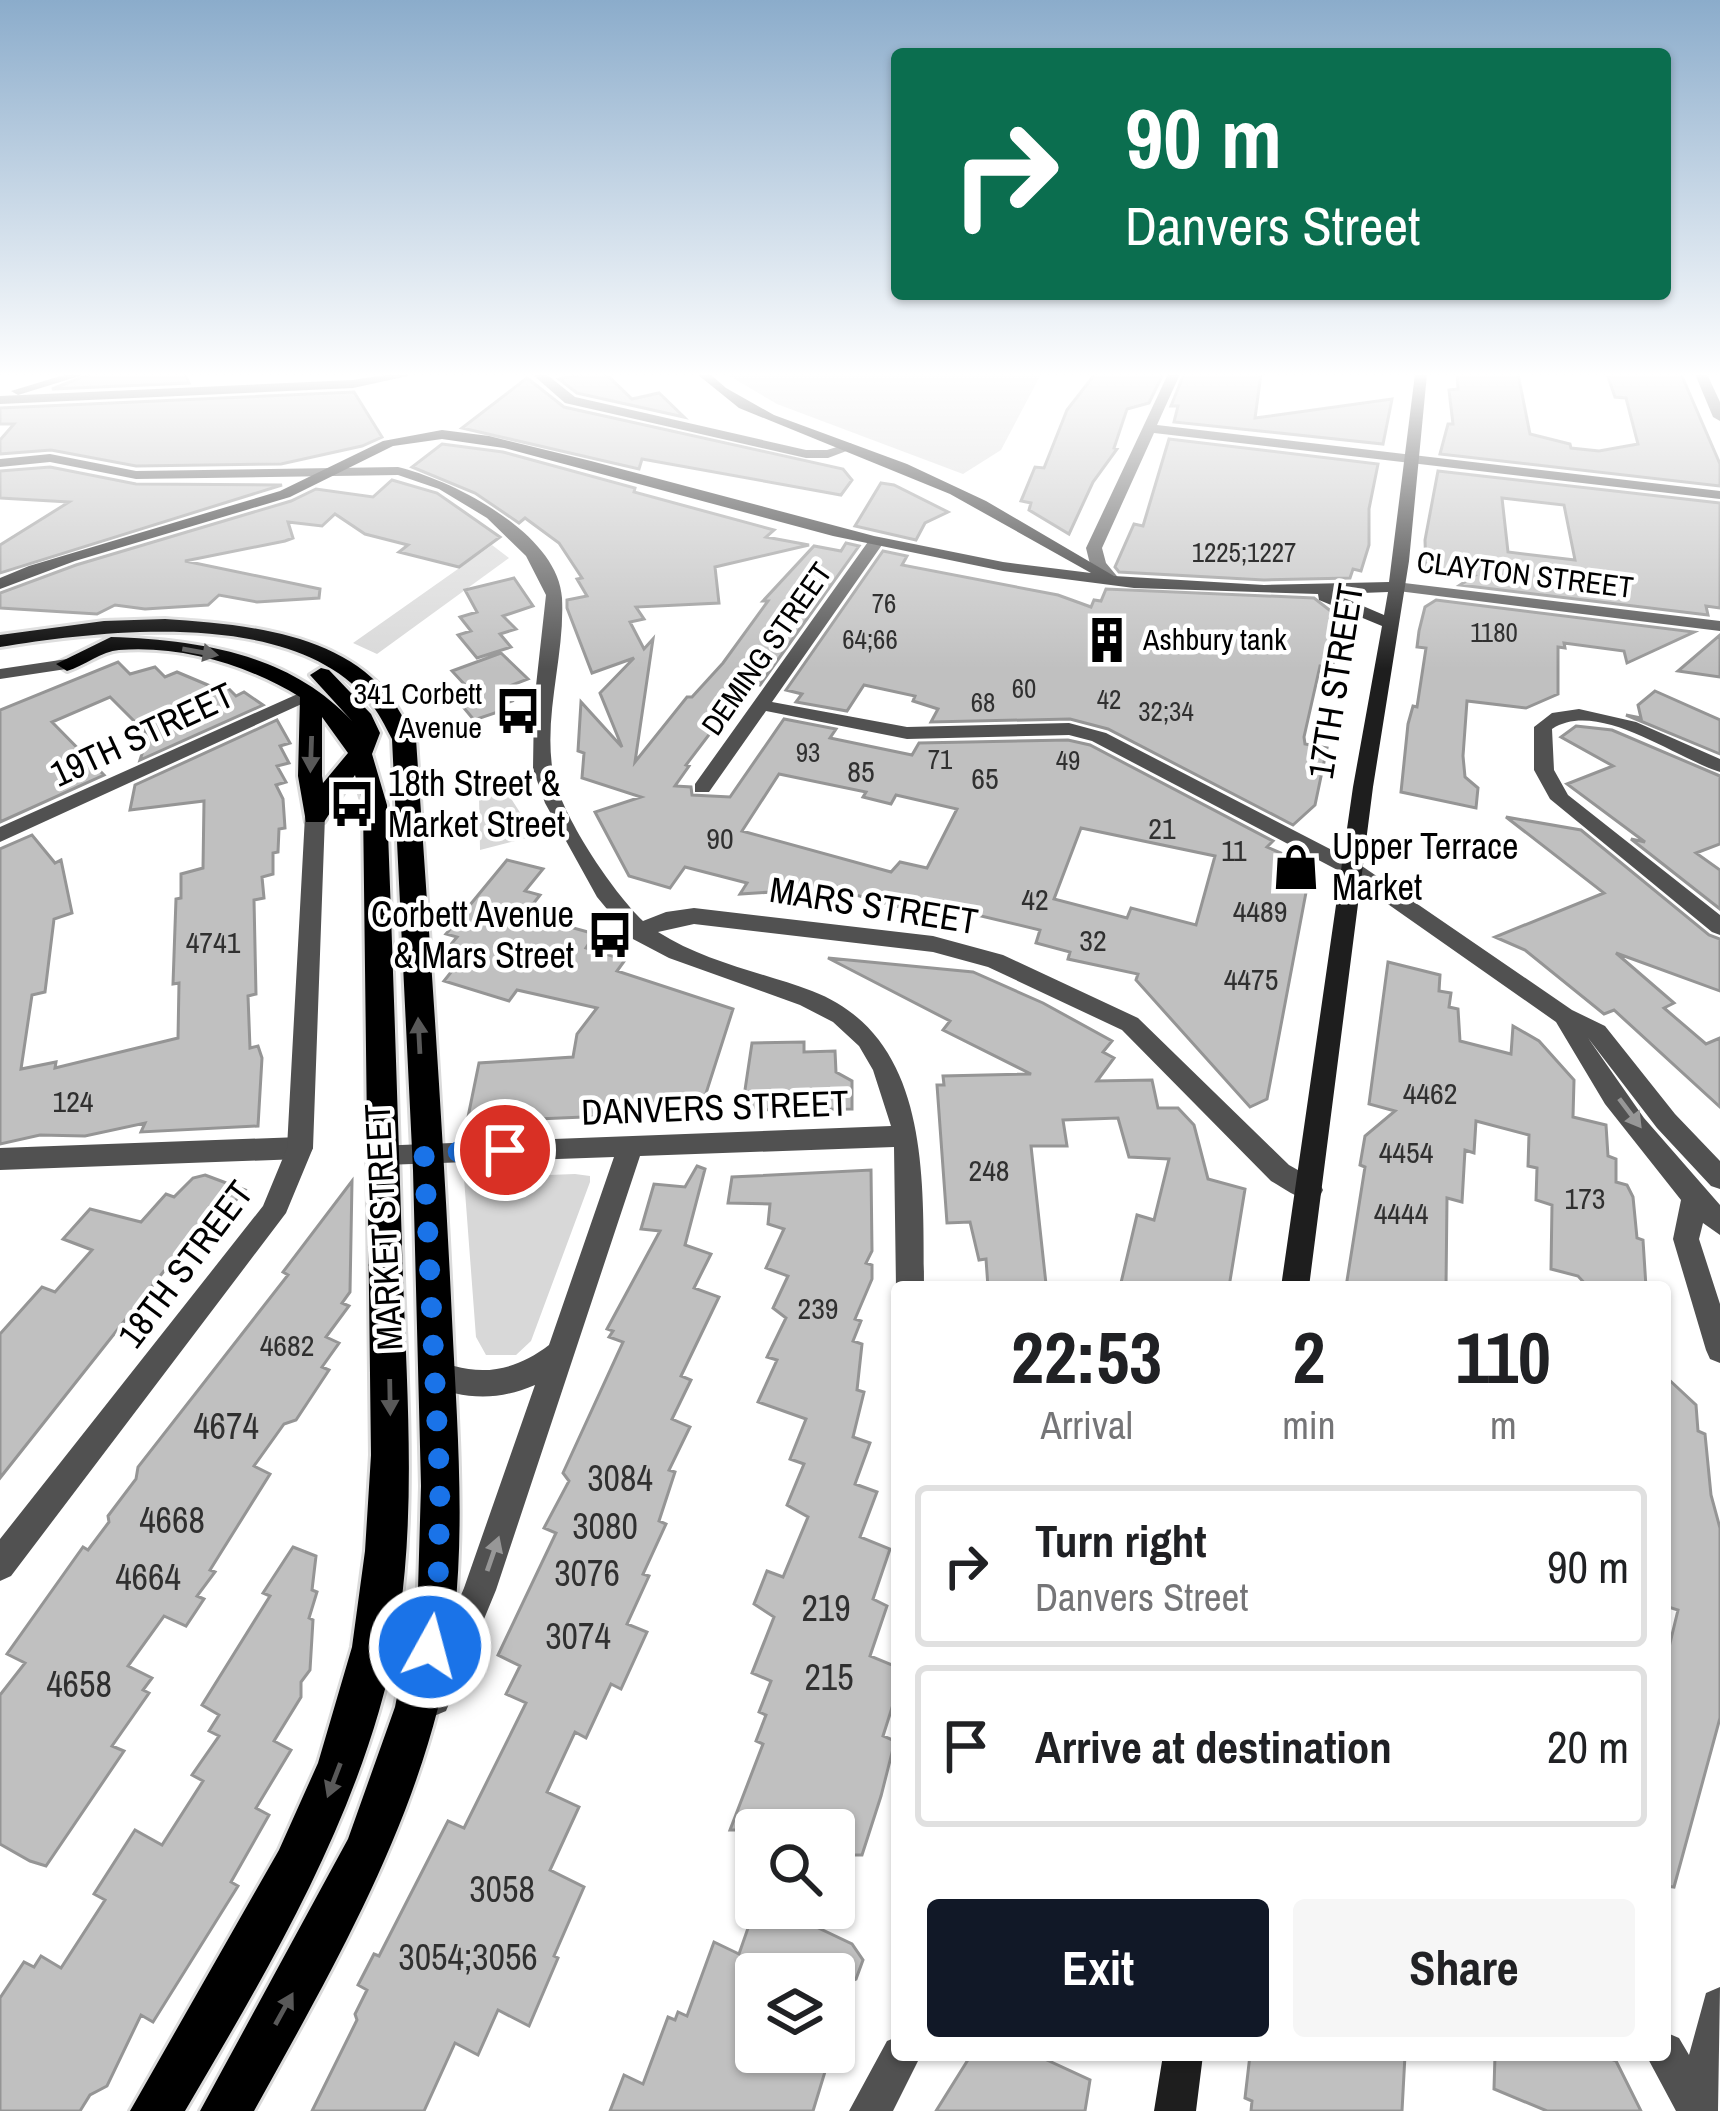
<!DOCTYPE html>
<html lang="en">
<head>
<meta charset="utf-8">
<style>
  body { margin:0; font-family:"Archivo Narrow",sans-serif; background:#f6f6f6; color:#202124; height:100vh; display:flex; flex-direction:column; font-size:45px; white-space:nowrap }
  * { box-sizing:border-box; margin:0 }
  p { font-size:39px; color:#757577 }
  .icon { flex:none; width:66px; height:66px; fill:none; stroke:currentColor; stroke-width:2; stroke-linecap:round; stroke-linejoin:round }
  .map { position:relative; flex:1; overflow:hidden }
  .side { position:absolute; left:891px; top:1281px; width:780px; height:780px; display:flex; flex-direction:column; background:#fff; border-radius:12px; box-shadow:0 3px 9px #0004 }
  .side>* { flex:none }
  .top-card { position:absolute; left:891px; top:48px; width:780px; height:252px; border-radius:12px; box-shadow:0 3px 9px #0004; background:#0b6e4f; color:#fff; overflow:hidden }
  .fabs { position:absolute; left:735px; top:1809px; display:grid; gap:24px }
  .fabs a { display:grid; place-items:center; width:120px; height:120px; border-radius:12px; background:#fff; box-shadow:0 3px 9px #0004; font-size:60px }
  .pin { position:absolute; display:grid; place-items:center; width:102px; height:102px; color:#fff; margin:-51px; border:6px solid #fff; border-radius:50%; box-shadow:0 3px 12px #0007 }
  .me { position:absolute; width:132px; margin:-66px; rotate:7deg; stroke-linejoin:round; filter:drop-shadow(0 0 9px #0008) }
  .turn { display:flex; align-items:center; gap:42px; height:252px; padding:0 36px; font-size:54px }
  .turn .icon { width:156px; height:156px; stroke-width:2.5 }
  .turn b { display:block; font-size:84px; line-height:102px }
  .eta { display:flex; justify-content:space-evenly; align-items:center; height:204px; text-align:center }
  .eta b { font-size:72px; font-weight:700; line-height:84px }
  .primary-button { display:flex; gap:24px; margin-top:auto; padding:24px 36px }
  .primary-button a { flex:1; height:138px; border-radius:12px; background:#111827; color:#fff; font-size:48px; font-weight:700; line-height:138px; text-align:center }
  .primary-button a+a { background:#f6f6f6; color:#202124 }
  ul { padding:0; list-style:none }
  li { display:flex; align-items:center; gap:36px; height:162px; margin:0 24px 18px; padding:0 12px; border:6px solid #e0e0e0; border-radius:12px }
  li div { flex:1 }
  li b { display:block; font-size:45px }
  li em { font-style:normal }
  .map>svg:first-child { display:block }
</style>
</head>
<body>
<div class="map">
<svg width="1720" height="2111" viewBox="0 0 1720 2111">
  <rect width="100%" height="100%" fill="#fff"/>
  <path fill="#d8d8d8" d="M726,374H1041L1001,450L963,474L777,404Z
    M492,545L509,558L377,654L353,643Z
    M503,786L535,836L480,850L479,795Z
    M575,1174L590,1176V1182L531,1341L516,1355H486L476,1337L464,1178Z"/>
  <path fill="#c0c0c0" stroke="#959595" stroke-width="3" fill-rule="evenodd" d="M90,374H185L189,383L52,389Z
    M583,374H606L632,399L659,393L684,417L577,393L559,379Z
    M1095,374H1163L1149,403L1127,409L1114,448L1117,449L1093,482L1069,534L1029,510L1031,503L1021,501L1035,467L1044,468L1067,410Z
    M1184,374H1261L1255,418L1392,399L1383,444L1174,422L1178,406H1171Z
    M1457,374H1518L1530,434L1570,444L1571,448L1599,451L1638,444L1626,398L1615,397L1607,374H1681L1720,464V486L1440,454L1448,424H1453L1449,390L1458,389Z
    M527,378L564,407L843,469L852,480L841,495L642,459L639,469L462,428Z
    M354,392L382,437L362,446L281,464L136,466L51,450L0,454V440L14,424H0V408Z
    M1169,439L1378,464L1369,509V545L1361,571L1353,569L1350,578L1264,580L1119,572L1115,567L1134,524L1143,526Z
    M442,444L503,452L635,488L634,492L774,530L766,537L809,545L715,567L719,603L636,607L644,619L630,622L644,649L653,639L635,762L687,697H692L723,663L768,601H763L814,546L841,551L846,543L859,546L760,685L749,682L686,765L689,766L675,786L691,787L692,795L730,797L784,719L836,729L830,738L912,755L919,743L1068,740L1090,745L1273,841L1267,847L1311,866L1267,1099L1250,1107L1136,980L1138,974L1068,959L1070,952L1036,943L1040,930L960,911L907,909L845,892L841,904L775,888L772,892L740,894L747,883L685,867L670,888L629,876L595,812L641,797L582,778L584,753L578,751L581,702L622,747L600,693L634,658L592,673L567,608V600L587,596L577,579L582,578L559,543L525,518L519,523L475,493L412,467ZM779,774L866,792L863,797L891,804L896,795L957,809L927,868L900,862L891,872L742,831ZM1081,828L1215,856L1196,925L1131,908L1127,918L1054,899Z
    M50,467L136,484L282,485L0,573V545L69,502L0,498V471Z
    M1438,471L1720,503V608L1706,606L1708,615L1460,585L1474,576L1426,570L1425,540ZM1502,498L1564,505L1575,560L1508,552Z
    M392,480L437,493L500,537L459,567L399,552L408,545L365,534L335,514L322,526L288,522L293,538L285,541L185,561L320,589L319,598L257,602L219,595L208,605L145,609L115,605L97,614L0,608V593L76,565L291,501L316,489L373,497Z
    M881,483L894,485L948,512L925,523L916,540L855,526Z
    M883,551L907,556L902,565L1058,595L1091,607L1094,600L1101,601L1106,589L1314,598L1341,619L1332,669L1320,666L1304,737L1305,744L1327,748L1315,805L1293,825L1108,729L1070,719L931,722L938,709L913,701L915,696L864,685L847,711L796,702L802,694L786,690Z
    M514,578L533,606L503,616L516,629L500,634L511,647L477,658L458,635L471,631L460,617L477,612L465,590Z
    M1436,600L1694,632L1627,663L1624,651L1564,643L1565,648L1558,647V694L1526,708L1467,701L1463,756L1465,777L1478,788L1476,808L1401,792L1408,724L1413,706L1417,707L1426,648L1417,647L1419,631L1425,607Z
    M1720,635V677L1678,671Z
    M501,653L528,679L502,689L512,701L498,706L501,711L474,720L449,690L465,685L452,671Z
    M118,662L130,674L155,667L165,677L177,672L215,688L224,684L236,696L244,692L263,705L140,760L148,735L110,697L52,722L104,775L0,822V710Z
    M1655,691L1720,720V754L1626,715L1641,718L1638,705Z
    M277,720L290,743L280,746L289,763L277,766L286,782L276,785L283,799L285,828L279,829L278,852L273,853V874L262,877L264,898L254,900L256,994L248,996L250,1048L258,1046L262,1058L258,1126L141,1132L145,1123L85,1136L40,1135L0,1144V849L32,835L55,863L61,860L72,913L54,919L45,992L32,995L21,1069L56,1062L55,1068L178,1038L179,983L173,984L176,899L181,898V874L203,868L204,801L130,810L135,785Z
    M1576,726L1612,730L1720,776V844L1696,853L1720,870V909L1631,839L1645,842L1567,784L1613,766L1561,737Z
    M1506,817L1581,830L1709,935L1720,939V991L1616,953L1674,1003L1664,1008L1706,1044L1720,1038V1107L1614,1010L1604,1014L1525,950L1495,937L1604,893Z
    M507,860L543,869L525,891L540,895L533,904L572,918L566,926L595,934L586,948L625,960L617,971L733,1009L700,1112L467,1122L479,1063L573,1057L577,1034L597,1008L517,990L509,1001L444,981L467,952L452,943L457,937L446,934Z
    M828,958L973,972L1043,1003L1112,1041L1103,1052L1114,1058L1097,1081L1152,1080L1158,1108H1178L1194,1125L1208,1179L1245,1189L1229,1287H1120L1137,1215L1154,1220L1169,1159L1129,1157L1118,1118L1063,1120L1067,1146H1031L1046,1284L988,1287L986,1259L979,1260L970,1222L947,1223L937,1085H944L943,1076L1031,1074L943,1030L950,1021Z
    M1388,962L1440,975L1439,991L1451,993L1449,1007L1458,1009L1460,1041L1511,1054L1513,1026L1539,1041L1574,1080L1573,1117L1606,1125L1608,1156L1616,1159V1182L1627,1185L1633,1197L1637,1238L1643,1240L1646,1287H1588L1578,1276L1551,1269L1552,1205L1536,1200L1537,1168L1528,1166L1529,1135L1476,1121L1474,1153L1465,1150L1462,1202L1447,1198L1446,1287H1346L1365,1167L1360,1165L1365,1136L1395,1111L1369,1104Z
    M804,1042V1052L835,1051L836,1072L852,1081V1109L742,1110L752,1043Z
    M697,1166L705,1169L685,1245L711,1254L694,1288L719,1297L681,1376L691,1380L672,1419L690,1427L669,1470L675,1472L659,1521L666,1524L643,1574L649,1576L627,1624L647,1632L621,1689L611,1684L586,1738L575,1732L547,1792L579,1807L550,1870L584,1887L554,1956L558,1958L529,2026L498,2010L478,2055L455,2043L424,2111H312L357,2020L355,2014L367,1990L358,1985L374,1954L379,1956L448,1821L464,1828L526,1703L506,1694L520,1666L498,1655L556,1533L544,1528L569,1481L563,1473L623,1342L609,1337L613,1331L607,1329L660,1231L641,1229L654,1184L685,1187Z
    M871,1170L872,1251L866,1263L872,1265V1279L855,1319L861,1321L853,1341L862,1344L857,1390L864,1392L853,1437L870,1443L855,1484L877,1492L860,1537L890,1549L873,1599L887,1606L870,1656L897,1667V1692L883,1736L895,1741L881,1796L862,1855H851L834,1848V1830H730L763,1744L756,1741L766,1715L759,1712L771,1681L752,1673L774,1617L754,1604L767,1571L783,1577L808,1517L787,1505L804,1464L790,1459L806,1419L758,1402L777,1360L767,1357L786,1318L773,1308L788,1276L766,1268L784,1229L768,1224L770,1204L728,1203L732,1177Z
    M205,1175L245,1190L198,1243L192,1240L164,1271L0,1478V1334L42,1287L55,1292L92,1250L63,1239L90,1209L141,1222L166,1194L174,1197L193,1178Z
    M352,1181L350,1292L342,1303L349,1306L326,1337L339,1343L322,1367L329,1370L296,1420L284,1424L254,1466L270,1474L210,1570L215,1572L197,1596L204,1599L186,1626L164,1616L128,1666L152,1678L143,1690L149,1693L112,1746L124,1751L46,1866L30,1861L0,1844V1695L25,1663L7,1654L83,1547L88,1550L109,1522L108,1516L136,1479L138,1467L288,1275L283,1272Z
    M1665,1376L1696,1405L1698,1431L1705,1434L1711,1495L1720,1528V1718L1674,1887L1665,1886V1664L1678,1610L1665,1606Z
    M293,1547L316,1556L312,1590L317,1592L309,1618L313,1620L310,1670L301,1682V1697L274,1741L291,1750L256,1808L269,1815L231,1882L238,1886L153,2022L141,2015L107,2086L90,2095L80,2111H0V1998L24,1962L34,1967L41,1956L61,1968L105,1900L94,1894L135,1830L162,1845L203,1781L192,1775L219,1736L209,1731L219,1715L202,1705L270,1596L263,1593Z
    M755,1908H813L808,1923L852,1944L863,1960L856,1979L834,1988V1974H756V2052H831L813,2111H610L624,2075L643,2084L668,2017L675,2020L678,2012L687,2016L714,1942L739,1954Z
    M971,2055H1036L1090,2080L1085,2111H936Z
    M1250,2055H1405L1402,2111H1251L1252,2101L1245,2098Z
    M1495,2055H1602L1616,2061L1641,2111H1547L1494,2089Z"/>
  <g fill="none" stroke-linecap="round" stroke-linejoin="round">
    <defs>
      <path id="primary" d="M165,619C238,624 333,631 385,691C397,704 406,724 416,739C429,932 443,1125 452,1319C458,1448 471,1581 438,1708C401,1852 326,1981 254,2111H200L348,1839L395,1707L418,1589L421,1486L413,1170L392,739C385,726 378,711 368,700C292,608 104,630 0,647V635L104,621Z
        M111,637C200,640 290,654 352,721L310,675L321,668L329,670L371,714L380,733L372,754L387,805C393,963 398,1120 403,1278C408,1421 421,1571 379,1711C337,1855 260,1983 185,2111H130L279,1850L318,1763L352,1647L365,1551L371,1455L363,805L355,775L324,822H306L298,776L300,697C248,665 181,645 119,650C102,651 84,666 67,671L56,664ZM322,717L348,753L323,783L322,776Z"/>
    </defs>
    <use href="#primary" stroke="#dbdbdb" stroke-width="6"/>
    <path fill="#515151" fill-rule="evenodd" d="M67,374H86L18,395L11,391Z
      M391,374H417L353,388L0,404V396L353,380Z
      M532,374H546L575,397L806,450H827L850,443L857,447L828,458H806L565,403Z
      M1168,374H1180L1157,425L1720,491V499L1154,433L1102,548L1106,563L1121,581L1107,584L1090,564L1086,548Z
      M1695,374H1707L1720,402V421L1713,417Z
      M50,454L136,471L398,467C452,480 558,533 562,598C565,657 543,714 553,773C561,815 612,891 643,921L666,912L694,908L933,936L1003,955L1138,1018L1289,1165L1319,1182L1323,1190L1319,1198C1302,1204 1286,1189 1271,1181L1122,1030L988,967L933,952L694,924L658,932C705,962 761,972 812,991C932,1037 923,1180 924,1287H896L894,1147L640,1156L496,1590L446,1711L434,1716L422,1711L417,1699L464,1588L535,1385C495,1402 464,1399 425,1384L420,1374L425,1364C437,1359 441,1363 454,1366C490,1376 520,1367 549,1345L614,1157L384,1165L375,1162L371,1154L375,1146L891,1126L873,1070L859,1046L833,1022L800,1005L669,958L631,938L597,897L545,803L533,769L534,704L546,595L526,556L487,518L439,489L398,475L136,479L50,462L0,467V459Z
      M870,539L884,542L772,702L907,727L1069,723L1106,733L1359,864L1572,1010L1605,1026L1675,1114L1720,1161V1189L1711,1186L1657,1128L1588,1038L1644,1118L1720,1205V1235L1703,1223L1699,1239L1720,1304V1363L1710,1359L1706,1350L1673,1239L1681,1200L1605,1104L1556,1022L1345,874L1092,741L1069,735L907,739L766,711L709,792H695V784Z
      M67,659L73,660V668L0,679V669Z
      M311,688L320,693L317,697L0,842V827Z
      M1579,709L1636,722L1720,759V772C1675,758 1598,699 1552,729L1554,770L1568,795L1720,915V935L1712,932L1550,799L1534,770V727L1552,713Z
      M300,1137L309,1141L313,1148L309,1155L300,1159L0,1170V1148Z
      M1720,1987L1718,2111H1676L1646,2055H1665V2032L1679,2038L1689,2055L1706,1993Z
      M897,2037V2055H921L893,2111H849L887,2041Z"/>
    <path fill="#515151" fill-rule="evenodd" d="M1396,582L1720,621V631L1390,590V584Z
      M315,809L325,816L313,1148L286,1213L11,1576L0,1581V1539L263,1206L287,1148L305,816Z"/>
    <path fill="#1e1e1e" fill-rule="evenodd" d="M697,374H710L726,388L774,415L907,464L986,501L1114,576L1264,585L1389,582L1415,374H1427L1409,561L1373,787L1309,1287H1281L1353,787L1382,626L1319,600L1318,594L1134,588L1003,571L833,536L504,448L442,439L393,446L290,497L75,561L0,589V578L29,566L280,491L383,441L442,430L489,436L591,461L874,536L1003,562L1091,573L950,494L739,408ZM1388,592L1384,615L1335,594Z
      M1163,2055H1203L1196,2111H1154Z"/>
    <use href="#primary" fill="#000" fill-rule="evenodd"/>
  </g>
  <defs><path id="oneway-solid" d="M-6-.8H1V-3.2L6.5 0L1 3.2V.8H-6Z" transform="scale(3)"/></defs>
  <g fill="#595959">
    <use href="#oneway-solid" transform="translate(200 652) rotate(10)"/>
    <use href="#oneway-solid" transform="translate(311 754) rotate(92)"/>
    <use href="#oneway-solid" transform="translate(419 1036) rotate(-93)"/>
    <use href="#oneway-solid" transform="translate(390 1397) rotate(89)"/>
    <use href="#oneway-solid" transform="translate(334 1780) rotate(111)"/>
    <use href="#oneway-solid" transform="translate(284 2009) rotate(-61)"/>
  </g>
  <g fill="#979797">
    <use href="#oneway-solid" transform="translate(1630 1113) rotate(53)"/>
    <use href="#oneway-solid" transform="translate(493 1554) rotate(-71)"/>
  </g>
  <linearGradient id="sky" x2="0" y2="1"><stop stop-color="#8baccb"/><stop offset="0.56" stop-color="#fff"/><stop offset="1" stop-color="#fff" stop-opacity="0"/></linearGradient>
  <rect width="1720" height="669" fill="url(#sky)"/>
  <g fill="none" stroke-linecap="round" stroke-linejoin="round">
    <path stroke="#1a73e8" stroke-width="21" stroke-dasharray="0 37.8" d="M430,1647L438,1588L440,1486L424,1153L505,1150"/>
  </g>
  <defs>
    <symbol id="building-bare" viewBox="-9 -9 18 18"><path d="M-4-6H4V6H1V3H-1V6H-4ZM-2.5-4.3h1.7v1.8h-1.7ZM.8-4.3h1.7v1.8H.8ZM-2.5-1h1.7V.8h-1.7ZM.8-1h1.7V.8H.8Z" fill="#000" stroke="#fff" stroke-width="2.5" paint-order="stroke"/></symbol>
    <symbol id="bus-bare" viewBox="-9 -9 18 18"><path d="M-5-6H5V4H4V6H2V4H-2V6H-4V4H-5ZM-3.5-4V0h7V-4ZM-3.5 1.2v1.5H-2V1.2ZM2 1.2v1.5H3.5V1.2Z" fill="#000" stroke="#fff" stroke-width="2.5" paint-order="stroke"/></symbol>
    <symbol id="shop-bare" viewBox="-9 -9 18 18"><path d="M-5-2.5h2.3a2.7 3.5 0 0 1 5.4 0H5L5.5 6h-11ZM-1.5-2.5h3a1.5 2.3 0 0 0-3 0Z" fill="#000" stroke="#fff" stroke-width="2.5" paint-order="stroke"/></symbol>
  </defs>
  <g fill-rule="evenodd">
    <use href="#building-bare" x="1074" y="607" width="66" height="66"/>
    <use href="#bus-bare" x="485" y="678" width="66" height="66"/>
    <use href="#bus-bare" x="319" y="771" width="66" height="66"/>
    <use href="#shop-bare" x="1263" y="834" width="66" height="66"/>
    <use href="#bus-bare" x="577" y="902" width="66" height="66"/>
  </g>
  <g text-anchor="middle" stroke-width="9" stroke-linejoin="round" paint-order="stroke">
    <g font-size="27" fill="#303030">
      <text x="1244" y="562">1225;1227</text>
      <text x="884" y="613">76</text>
      <text x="1494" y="642">1180</text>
      <text x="870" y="649">64;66</text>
      <text x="1024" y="698">60</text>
      <text x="1109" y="709">42</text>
      <text x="983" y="712">68</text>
      <text x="1166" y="721">32;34</text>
      <text x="808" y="762">93</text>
      <text x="940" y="769">71</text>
      <text x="1068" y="770">49</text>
    </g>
    <g font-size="30" fill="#000" stroke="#fff">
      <text transform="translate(1525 575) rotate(7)" y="10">CLAYTON STREET</text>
      <text transform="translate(767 649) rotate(-55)" y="10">DEMING STREET</text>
    </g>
    <g font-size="30" fill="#000" stroke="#fff" text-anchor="start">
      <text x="1143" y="650">Ashbury tank</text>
      <text x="482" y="704" text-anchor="end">341 Corbett<tspan x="482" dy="34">Avenue</tspan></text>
    </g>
    <g font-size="30" fill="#303030">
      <text x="861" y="782">85</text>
      <text x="985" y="789">65</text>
      <text x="1162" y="839">21</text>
      <text x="720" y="849">90</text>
      <text x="1234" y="861">11</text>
      <text x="1035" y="910">42</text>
      <text x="1260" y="922">4489</text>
      <text x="1093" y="951">32</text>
      <text x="213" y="953">4741</text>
      <text x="1251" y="990">4475</text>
      <text x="1430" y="1104">4462</text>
      <text x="73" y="1112">124</text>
      <text x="1406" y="1163">4454</text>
      <text x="989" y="1181">248</text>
      <text x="1585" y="1209">173</text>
      <text x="1401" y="1224">4444</text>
      <text x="818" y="1319">239</text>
      <text x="287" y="1356">4682</text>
    </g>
    <g font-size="36" fill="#000" stroke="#fff">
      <text transform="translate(1335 681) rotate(-81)" y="13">17TH STREET</text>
      <text transform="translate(142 734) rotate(-25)" y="13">19TH STREET</text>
      <text transform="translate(874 905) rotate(9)" y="13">MARS STREET</text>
      <text transform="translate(715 1107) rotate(-2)" y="13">DANVERS STREET</text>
      <text transform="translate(383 1227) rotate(-93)" y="13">MARKET STREET</text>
      <text transform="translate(185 1264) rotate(-53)" y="13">18TH STREET</text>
    </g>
    <g font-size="36" fill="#000" stroke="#fff" text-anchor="start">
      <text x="388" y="796">18th Street &amp;<tspan x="388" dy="41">Market Street</tspan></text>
      <text x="1332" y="859">Upper Terrace<tspan x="1332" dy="41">Market</tspan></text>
      <text x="574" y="927" text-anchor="end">Corbett Avenue<tspan x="574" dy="41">&amp; Mars Street</tspan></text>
    </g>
    <g font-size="36" fill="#303030">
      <text x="226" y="1439">4674</text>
      <text x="620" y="1491">3084</text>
      <text x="172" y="1533">4668</text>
      <text x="605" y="1539">3080</text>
      <text x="587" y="1586">3076</text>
      <text x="148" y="1590">4664</text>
      <text x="826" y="1621">219</text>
      <text x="578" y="1649">3074</text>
      <text x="829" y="1690">215</text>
      <text x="79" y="1697">4658</text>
      <text x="502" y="1902">3058</text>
      <text x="468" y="1970">3054;3056</text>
    </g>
  </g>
</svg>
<div class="fabs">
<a><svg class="icon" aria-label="search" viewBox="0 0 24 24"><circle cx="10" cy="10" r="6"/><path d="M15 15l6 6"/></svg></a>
<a><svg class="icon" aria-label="layers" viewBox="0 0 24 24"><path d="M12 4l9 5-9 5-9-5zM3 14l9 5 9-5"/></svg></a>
</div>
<div class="pin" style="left:505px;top:1150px;background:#d93025"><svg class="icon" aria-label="arrive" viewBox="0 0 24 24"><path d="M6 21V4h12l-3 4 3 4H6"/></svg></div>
<svg class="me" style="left:430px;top:1647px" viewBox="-20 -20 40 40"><circle r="17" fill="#1a73e8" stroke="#fff" stroke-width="3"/><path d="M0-11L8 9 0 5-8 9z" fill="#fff"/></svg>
<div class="top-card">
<div class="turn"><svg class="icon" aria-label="right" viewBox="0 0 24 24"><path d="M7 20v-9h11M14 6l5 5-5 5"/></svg><div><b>90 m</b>Danvers Street</div></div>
</div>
<section class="side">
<div class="eta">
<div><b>22:53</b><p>Arrival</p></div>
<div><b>2</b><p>min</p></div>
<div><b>110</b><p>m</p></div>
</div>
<ul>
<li><svg class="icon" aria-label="right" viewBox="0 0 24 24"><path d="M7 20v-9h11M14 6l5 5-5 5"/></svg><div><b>Turn right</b><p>Danvers Street</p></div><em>90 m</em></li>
<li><svg class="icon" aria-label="arrive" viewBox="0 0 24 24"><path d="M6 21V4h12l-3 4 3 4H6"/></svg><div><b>Arrive at destination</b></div><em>20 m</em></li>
</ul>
<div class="primary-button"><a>Exit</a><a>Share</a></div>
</section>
</div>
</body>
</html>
